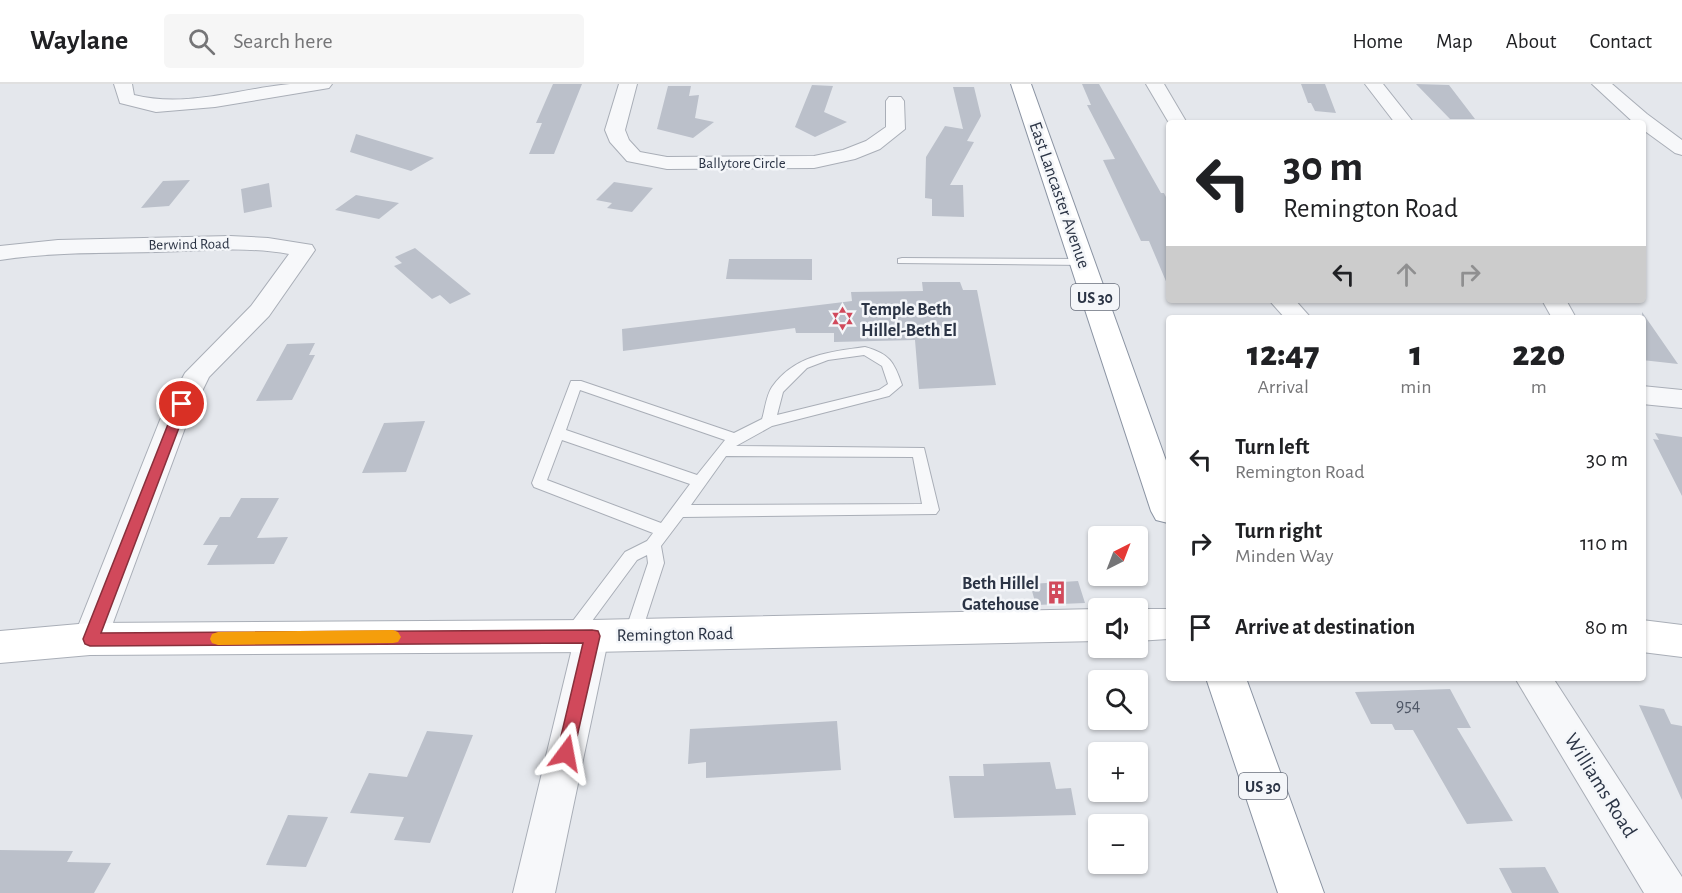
<!DOCTYPE html>
<html lang="en">
<head>
<meta charset="utf-8">
<style>
  body { margin:0; font-family:"Alegreya Sans",sans-serif; background:#f6f6f6; color:#202124; height:100vh; display:flex; flex-direction:column; font-size:22px; white-space:nowrap }
  * { box-sizing:border-box; margin:0 }
  p { font-size:20px; color:#757577 }
  .icon { flex:none; width:33px; height:33px; fill:none; stroke:currentColor; stroke-width:2; stroke-linecap:round; stroke-linejoin:round }
  .map { position:relative; flex:1; overflow:hidden }
  .details { position:absolute; left:1166px; top:231px; width:480px; height:366px; display:flex; flex-direction:column; background:#fff; border-radius:6px; box-shadow:0 2px 4px #0004 }
  .details>* { flex:none }
  .top-card { position:absolute; left:1166px; top:36px; width:480px; height:183px; border-radius:6px; box-shadow:0 2px 4px #0004; background:#fff; color:#202124; overflow:hidden }
  .needle { width:39px; rotate:42deg }
  .buttons { position:absolute; left:1088px; top:442px; display:grid; gap:12px }
  .buttons a { display:grid; place-items:center; width:60px; height:60px; border-radius:6px; background:#fff; box-shadow:0 2px 4px #0004; font-size:30px }
  .pin { position:absolute; display:grid; place-items:center; width:51px; height:51px; color:#fff; margin:-26px; border:3px solid #fff; border-radius:50%; box-shadow:0 2px 6px #0007 }
  .me { position:absolute; width:66px; margin:-33px; rotate:13deg; stroke-linejoin:round; filter:drop-shadow(0 0 4px #0008) }
  .turn { display:flex; align-items:center; gap:21px; height:126px; padding:0 18px; font-size:27px }
  .turn .icon { width:78px; height:78px; stroke-width:2.5 }
  .turn b { display:block; font-size:42px; line-height:51px }
  .lanes { display:flex; align-items:center; height:57px; padding:0 18px; background:#0003; justify-content:center; gap:30px; direction:ltr }
  .lanes .off { opacity:.35 }
  .eta { display:flex; justify-content:space-evenly; align-items:center; height:102px; text-align:center }
  .eta b { font-size:36px; font-weight:800; line-height:42px }
  ul { padding:0; list-style:none }
  li { display:flex; align-items:center; gap:18px; height:84px; padding:0 18px }
  li div { flex:1 }
  li b { display:block; font-size:22px }
  li em { font-style:normal }
  header { display:flex; align-items:center; gap:36px; box-sizing:border-box; height:84px; padding:0 30px; background:#fff; border-bottom:2px solid #e0e0e0 }
  header strong { font-size:28px }
  nav { display:flex; gap:33px; margin-inline-start:auto; font-size:21px }
  .search { width:420px; height:54px; background:#f6f6f6; display:flex; align-items:center; gap:15px; box-sizing:border-box; padding:0 21px; border-radius:6px; color:#757577; font-size:22px }
  .map>svg:first-child { display:block }
</style>
</head>
<body>
<header>
<strong>Waylane</strong>
<div class="search"><svg class="icon" aria-label="search" viewBox="0 0 24 24"><circle cx="10" cy="10" r="6"/><path d="M15 15l6 6"/></svg>Search here</div>
<nav><a>Home</a><a>Map</a><a>About</a><a>Contact</a></nav>
</header>
<div class="map">
<svg width="1682" height="809" viewBox="0 0 1682 809">
  <rect width="100%" height="100%" fill="#e4e7ec"/>
  <path fill="#bbc0ca" d="M553,0H582L554,70H529L542,39H536Z
    M1082,0H1099L1161,109H1164L1168,117V202L1149,157H1141L1103,76L1115,75L1087,21H1091Z
    M1301,0H1325L1336,29L1315,27L1311,19H1308Z
    M1416,0L1449,1L1475,35H1450Z
    M812,1L833,2L824,28L847,38L815,53L795,43Z
    M668,2H691L689,12L699,11L695,34L714,38L693,54L657,45Z
    M953,3H974L981,32L967,57L974,58L950,101H963L964,133L932,132V115L925,114L926,73L945,42L963,45Z
    M356,50L434,74L411,87L350,68Z
    M190,96L169,122L141,124L163,97Z
    M614,98L653,104L632,128L607,124L612,119L596,116Z
    M269,99L272,123L244,129L241,105Z
    M356,111L399,119L379,135L335,126Z
    M415,164L471,210L450,220L440,211L432,215L394,182L402,179L395,173Z
    M729,175H812V196L726,195Z
    M922,198H960L963,206H977L996,301L919,305L915,256L834,258V249H796L795,244L623,267L622,245L852,217L851,208L923,207Z
    M1642,228L1678,280L1642,276Z
    M315,259L309,271H315L292,316L256,317L287,260Z
    M425,337L406,388L362,389L384,339Z
    M1655,349L1682,353V412L1653,355L1659,356Z
    M241,414H279L257,454L288,453L274,480L207,481L218,461H203L220,433H230Z
    M1078,497L1085,519L1036,521L1030,500Z
    M1450,605L1471,644H1457L1513,737L1467,740L1413,646H1395L1392,640H1371L1355,608Z
    M1639,621L1664,625L1671,640L1682,642V716Z
    M837,637L841,686L706,694V678L688,680L690,645Z
    M427,647L473,651L430,759L394,756L404,733L350,729L369,689L407,693Z
    M1050,678L1056,705L1071,704L1076,731L954,734L949,692H984L983,680Z
    M288,731L328,733L306,783L266,781Z
    M0,766L73,767L67,778L111,779L94,809H0Z
    M1545,783L1559,809H1512L1499,784Z"/>
  <g fill="none" stroke-linecap="round" stroke-linejoin="round">
    <defs>
      <path id="lane" d="M902,174L1083,175L1089,178L1083,181L898,179V175Z
        M865,263C890,270 894,278 902,301L889,312L772,342L736,362L924,364L939,426L936,430L683,433L661,462L664,479L639,556L633,558L627,556L624,551L648,479L647,471L637,476L578,556L572,558L566,556L563,551L566,546L625,468L647,457L653,449L534,403L532,399L571,297H581L734,349L762,335C765,326 766,312 772,303C795,271 829,268 865,263ZM864,271L882,282L888,300L879,306L777,331L783,308L807,284L828,276ZM580,306L725,356L697,391L566,346ZM562,356L690,400L661,439L547,396ZM726,372L913,373L922,420L691,421Z"/>
      <path id="street" d="M114,0H132L134,11C186,24 238,5 290,0C304,0 318,0 332,0L329,4L215,23L156,28L120,19Z
        M619,0H637L625,46L629,56L640,68L667,73L814,72L843,66L866,57L886,43V17L889,13H901L904,17L905,45L880,65L855,75L814,84L667,85L627,77L610,58L605,46Z
        M1146,0H1164L1187,39H1169Z
        M1365,0H1383L1414,39H1395Z
        M1592,0H1612L1647,30L1682,56V71L1675,69L1642,45V39L1633,38Z
        M230,152L268,154L312,161L315,166L269,232L209,293L188,336L107,555L102,565L90,570L78,565L73,555L160,336L185,289L251,222L289,170C246,162 200,167 156,168C104,169 52,168 0,176V162L58,156Z
        M1269,216H1295L1311,234H1285Z
        M1542,216H1566L1576,234H1552Z
        M1642,302L1682,306V324L1642,320Z
        M592,537L604,542L609,552L555,809H513L575,552L580,542Z
        M1515,594H1553L1682,793V809H1644Z"/>
      <path id="secondary" d="M1098,525V557L592,568L90,571L0,579V547L90,539L592,536Z
        M1137,525H1168V555L1137,557Z
        M1642,536L1682,541V573L1642,568Z"/>
      <path id="highway" d="M1011,0H1031L1168,382V439L1156,436L1151,427Z
        M1206,594H1246L1324,809H1278Z"/>
    </defs>
    <use href="#lane" stroke="#a9aeb7" stroke-width="2"/>
    <use href="#street" stroke="#a9aeb7" stroke-width="2"/>
    <use href="#secondary" stroke="#a9aeb7" stroke-width="2"/>
    <use href="#highway" stroke="#8b94a3" stroke-width="2"/>
    <use href="#lane" fill="#f7f8fa" fill-rule="evenodd"/>
    <use href="#street" fill="#f7f8fa" fill-rule="evenodd"/>
    <use href="#secondary" fill="#fff" fill-rule="evenodd"/>
    <use href="#highway" fill="#fff" fill-rule="evenodd"/>
  </g>
  <path fill="#d1495b" stroke="#882f3b" stroke-width="1.5" d="M182,316L188,320L101,549L592,546L598,547L600,552L572,675L566,677L560,675L557,669L583,559L90,562L85,560L83,555L176,320Z"/>
  <path fill="#f59e0b" d="M393,546L398,548L401,553L398,558L393,559L218,561L212,559L210,555L212,550L218,548Z"/>
  <defs>
    <symbol id="synagogue-bare" viewBox="-9 -9 18 18"><path d="M0-6.5L5.6 3.2H-5.6ZM0 6.5L5.6-3.2H-5.6Z" fill="#d1495b" stroke="#f4f6f9" stroke-width="2.5" paint-order="stroke"/></symbol>
    <symbol id="building-bare" viewBox="-9 -9 18 18"><path d="M-4-6H4V6H1V3H-1V6H-4ZM-2.5-4.3h1.7v1.8h-1.7ZM.8-4.3h1.7v1.8H.8ZM-2.5-1h1.7V.8h-1.7ZM.8-1h1.7V.8H.8Z" fill="#d1495b" stroke="#f4f6f9" stroke-width="2.5" paint-order="stroke"/></symbol>
  </defs>
  <g fill-rule="evenodd">
    <use href="#synagogue-bare" x="826" y="218" width="33" height="33"/>
    <use href="#building-bare" x="1040" y="492" width="33" height="33"/>
  </g>
  <g text-anchor="middle" stroke-width="5" stroke-linejoin="round" paint-order="stroke">
    <g font-size="15" fill="#2b3445" stroke="#f4f6f9">
      <text x="742" y="84">Ballytore Circle</text>
      <text transform="translate(189 160) rotate(-1)" y="5">Berwind Road</text>
    </g>
    <g fill="#f4f6f9" stroke="#676e7b" stroke-width="1.5">
      <rect x="1071" y="200" width="48" height="26" rx="4.5"/>
      <rect x="1239" y="689" width="48" height="26" rx="4.5"/>
    </g>
    <g font-size="16" font-weight="bold" fill="#2b3445">
      <text x="1095" y="219">US 30</text>
      <text x="1263" y="708">US 30</text>
    </g>
    <g font-size="18" fill="#2b3445" stroke="#f4f6f9">
      <text transform="translate(1060 111) rotate(71)" y="6">East Lancaster Avenue</text>
      <text transform="translate(675 550) rotate(-1)" y="6">Remington Road</text>
    </g>
    <g font-size="18" font-weight="bold" fill="#2b3445" stroke="#f4f6f9" text-anchor="start">
      <text x="861" y="231">Temple Beth<tspan x="861" dy="21">Hillel-Beth El</tspan></text>
      <text x="1039" y="505" text-anchor="end">Beth Hillel<tspan x="1039" dy="21">Gatehouse</tspan></text>
    </g>
    <g font-size="18" fill="#4f5766">
      <text x="1408" y="627">954</text>
    </g>
    <g font-size="21" fill="#2b3445" stroke="#f4f6f9">
      <text transform="translate(1601 701) rotate(58)" y="7">Williams Road</text>
    </g>
  </g>
</svg>
<div class="buttons">
<a><svg class="needle" viewBox="-14 -14 28 28"><path d="M0-13l5 13h-10z" fill="#e53935"/><path d="M0 13l5-13h-10z" fill="#757577"/></svg></a>
<a><svg class="icon" aria-label="sound" viewBox="0 0 24 24"><path d="M4 9h4l5-4v14l-5-4H4zM17 9q2 3 0 6"/></svg></a>
<a><svg class="icon" aria-label="search" viewBox="0 0 24 24"><circle cx="10" cy="10" r="6"/><path d="M15 15l6 6"/></svg></a>
<a>+</a>
<a>−</a>
</div>
<div class="pin" style="left:182px;top:320px;background:#d93025"><svg class="icon" aria-label="arrive" viewBox="0 0 24 24"><path d="M6 21V4h12l-3 4 3 4H6"/></svg></div>
<svg class="me" style="left:566px;top:669px" viewBox="-20 -20 40 40"><path d="M0-17L14 15 0 8-14 15z" fill="#d1495b" stroke="#fff" stroke-width="4"/></svg>
<div class="top-card">
<div class="turn"><svg class="icon" aria-label="left" viewBox="0 0 24 24"><path d="M17 20v-9H6M10 6l-5 5 5 5"/></svg><div><b>30 m</b>Remington Road</div></div>
<div class="lanes"><svg class="icon" aria-label="left" viewBox="0 0 24 24"><path d="M17 20v-9H6M10 6l-5 5 5 5"/></svg><svg class="icon off" aria-label="ahead" viewBox="0 0 24 24"><path d="M12 20V5M6 11l6-6 6 6"/></svg><svg class="icon off" aria-label="right" viewBox="0 0 24 24"><path d="M7 20v-9h11M14 6l5 5-5 5"/></svg></div>
</div>
<section class="details">
<div class="eta">
<div><b>12:47</b><p>Arrival</p></div>
<div><b>1</b><p>min</p></div>
<div><b>220</b><p>m</p></div>
</div>
<ul>
<li><svg class="icon" aria-label="left" viewBox="0 0 24 24"><path d="M17 20v-9H6M10 6l-5 5 5 5"/></svg><div><b>Turn left</b><p>Remington Road</p></div><em>30 m</em></li>
<li><svg class="icon" aria-label="right" viewBox="0 0 24 24"><path d="M7 20v-9h11M14 6l5 5-5 5"/></svg><div><b>Turn right</b><p>Minden Way</p></div><em>110 m</em></li>
<li><svg class="icon" aria-label="arrive" viewBox="0 0 24 24"><path d="M6 21V4h12l-3 4 3 4H6"/></svg><div><b>Arrive at destination</b></div><em>80 m</em></li>
</ul>
</section>
</div>
</body>
</html>
